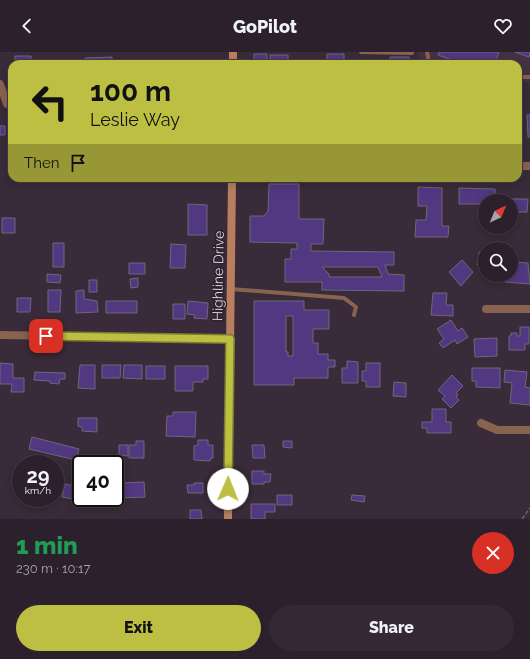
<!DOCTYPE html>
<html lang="en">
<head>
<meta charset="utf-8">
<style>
  body { margin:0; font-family:Raleway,sans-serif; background:#332833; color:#f1f3f6; height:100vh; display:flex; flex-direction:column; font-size:15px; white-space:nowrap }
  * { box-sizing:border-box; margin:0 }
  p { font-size:13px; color:#a6a3a9 }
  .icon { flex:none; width:22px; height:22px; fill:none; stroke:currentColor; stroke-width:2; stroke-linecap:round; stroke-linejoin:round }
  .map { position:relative; height:467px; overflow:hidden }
  .drawer { display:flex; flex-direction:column; background:#2b202b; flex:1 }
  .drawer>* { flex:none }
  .hud { position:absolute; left:8px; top:8px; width:514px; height:122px; border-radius:12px; box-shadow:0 2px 10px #0003,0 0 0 1px #473e47; background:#bdbf43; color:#111; overflow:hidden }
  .needle { width:26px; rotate:44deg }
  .tools { position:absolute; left:478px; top:142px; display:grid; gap:8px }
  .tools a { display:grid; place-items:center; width:40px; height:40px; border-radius:50%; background:#2b202b; box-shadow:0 2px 10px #0003,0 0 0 1px #473e47; font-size:20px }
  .speed { position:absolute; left:12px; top:403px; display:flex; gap:8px; font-size:20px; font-weight:700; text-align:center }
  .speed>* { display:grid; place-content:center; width:52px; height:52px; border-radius:50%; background:#2b202b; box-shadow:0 2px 10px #0003,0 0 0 1px #473e47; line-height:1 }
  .speed small { font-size:10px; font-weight:400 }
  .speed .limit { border:2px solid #111; border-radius:6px; background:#fff; color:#111 }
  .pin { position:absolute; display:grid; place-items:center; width:34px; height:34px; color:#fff; margin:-17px; border-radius:8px; box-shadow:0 2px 6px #0006 }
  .me { position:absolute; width:44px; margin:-22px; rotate:1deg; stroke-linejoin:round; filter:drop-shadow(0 0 3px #0008) }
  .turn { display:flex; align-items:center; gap:14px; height:84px; padding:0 16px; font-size:18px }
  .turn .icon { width:52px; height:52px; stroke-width:2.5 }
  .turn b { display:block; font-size:28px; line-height:34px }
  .then { display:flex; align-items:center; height:38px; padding:0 16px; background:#0003; gap:8px; font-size:15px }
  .round { display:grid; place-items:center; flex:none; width:42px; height:42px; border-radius:21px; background:#332833 }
  .summary { display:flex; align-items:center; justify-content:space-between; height:68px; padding:0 16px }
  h1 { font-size:24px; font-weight:800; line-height:30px; color:#1e9e55 }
  .action { display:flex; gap:8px; margin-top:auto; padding:8px 16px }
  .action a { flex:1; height:46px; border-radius:24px; background:#bdbf43; color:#111; font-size:16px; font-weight:800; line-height:46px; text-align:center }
  .action a+a { background:#332833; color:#f1f3f6 }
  header { display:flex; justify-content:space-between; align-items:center; height:52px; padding:0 16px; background:#2b202b; font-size:18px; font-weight:800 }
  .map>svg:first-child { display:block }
</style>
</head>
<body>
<header><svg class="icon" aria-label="back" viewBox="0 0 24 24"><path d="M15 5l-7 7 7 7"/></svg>GoPilot<svg class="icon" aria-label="heart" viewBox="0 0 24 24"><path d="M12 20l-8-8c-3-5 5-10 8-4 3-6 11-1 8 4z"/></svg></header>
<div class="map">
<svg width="530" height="467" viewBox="0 0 530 467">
  <rect width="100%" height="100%" fill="#392b39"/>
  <path fill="#453144" d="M418,0H530V30L518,29V12H422Z"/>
  <path fill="#523781" stroke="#6d687c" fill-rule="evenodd" d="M439,0H499L495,12H463L438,3Z
    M515,0H530V2L529,5Z
    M254,2H267V12H254Z
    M327,2H344V12H327Z
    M270,3H288V12H270Z
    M15,4H31V12H15Z
    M112,5V12H85V6Z
    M390,5H409V12H390Z
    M120,9H136V11L146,10V12H120Z
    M527,63H530V85H528Z
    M0,74H5V83H0Z
    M269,132H299V167H324L323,192H311V199L394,200V213H385L388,222L404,223V239L322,238V230H285V207H291V197H297V191L250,190V164H264L268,159ZM322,215H378L382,225H329V222Z
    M418,135L442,136V174H449L448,185H415L416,168H426L427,154H418Z
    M459,136L495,137V149H485V152H459Z
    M505,147H528L527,160H511V149H505Z
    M188,152L207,153V183H188Z
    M2,166H15V181H2Z
    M53,191H64V215H53Z
    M171,192L186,193L185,216H170Z
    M479,200L485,201V215L477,213Z
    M462,208L473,220L461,234L449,220Z
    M511,210L528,211L530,232L505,230V223H511Z
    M129,211H145V222H129Z
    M47,222L61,223L60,231L47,230Z
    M138,226V235L131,236L130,227Z
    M89,228H97V240H89Z
    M48,238H61L60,260H48Z
    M84,238V247L97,249L98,260L76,261V239Z
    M433,241H447L446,253H453V264L431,263Z
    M17,246H31L30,260H17Z
    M106,249H137V261H106Z
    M188,249L208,251L207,267L194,266L195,263L187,262Z
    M254,249H304V258H329V277H313V291H318V302H328V308H335V315H328V326H294V333H254ZM286,264H293V304H288V300H286Z
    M173,252H185V267H173Z
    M451,268L458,279L462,276L468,285L457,292L455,288L443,296L439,291L444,287L437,277Z
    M520,275H529V292H525V298H509V284H511V281H517V284H520Z
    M497,286V304L475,305L474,287Z
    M347,309L358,310V331H342V316H347Z
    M0,311L13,312V326H24V340H11L12,332H0Z
    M366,311H380V335H366V329H362V319H366Z
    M80,313H95V337L78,336Z
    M102,313H121L120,326H102Z
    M124,313H142V327L123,326Z
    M146,314H165V327H146Z
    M175,314H208V327H203V330H193V339H175Z
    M472,316H500V336L476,335V329H472Z
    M505,318L527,320L525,335L530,336V353L510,351L512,331L504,330Z
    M35,320L65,321V327H60L59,332L50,331V329L34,328Z
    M452,323L463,334L456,341L458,343L456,345L459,348L451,356L442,347L445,344L438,338Z
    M394,330L406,331V345L393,344Z
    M432,357H446V370H451V381H427V376H422V370H432Z
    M173,360H196L195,385L166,384L167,364H173Z
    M78,366H97V380L82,379V375L78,374Z
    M32,385L79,397L76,408L29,397Z
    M198,388H208V393H213V406H211L210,409L194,408V394L198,393Z
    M136,389H144V406H129V393H136Z
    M283,389H292V396L283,395Z
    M119,393H128V404L119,403Z
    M252,393H264L265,406H253Z
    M252,419H264V422H271L270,430H264V432H252Z
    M144,430L145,445L119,446V439H121V431Z
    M194,431H203V441H188L187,433H194Z
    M65,432L75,434L73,447L62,445Z
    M277,443H292V453H277Z
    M352,443L365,444L364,450L351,448Z
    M251,452H275V460H265V467H251Z
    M190,458H201L202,467H190Z"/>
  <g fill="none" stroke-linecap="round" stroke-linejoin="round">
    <path stroke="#6e626e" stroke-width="1.5" stroke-dasharray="4 2" stroke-linecap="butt" d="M522,467L530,456"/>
    <path stroke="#876350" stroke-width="4" d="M361,0L412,1
      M427,0L429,10L434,12
      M518,25H530
      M231,237L344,246L356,255L354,263"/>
    <path stroke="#876350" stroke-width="8" d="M0,32L7,52
      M518,114H530
      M486,257H530
      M0,283L230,287
      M481,371L497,378H530"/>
    <path stroke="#b77f60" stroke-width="8" d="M233,12V0
      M228,467L232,126"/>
  </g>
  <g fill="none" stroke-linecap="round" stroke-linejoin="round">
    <defs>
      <path id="route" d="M46,284L230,287L228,437"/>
    </defs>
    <use href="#route" stroke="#7b7c2c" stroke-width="10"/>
    <use href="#route" stroke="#bdbf43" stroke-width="7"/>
  </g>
  <g text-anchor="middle" stroke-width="3" stroke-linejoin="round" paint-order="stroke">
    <g font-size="14" fill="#ddd4dd" stroke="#2f212e">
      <text transform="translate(218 224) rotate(-89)" y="5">Highline Drive</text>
    </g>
  </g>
</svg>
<div class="tools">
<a><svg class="needle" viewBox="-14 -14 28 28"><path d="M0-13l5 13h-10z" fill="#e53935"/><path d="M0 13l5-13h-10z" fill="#a6a3a9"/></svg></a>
<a><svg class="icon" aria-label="search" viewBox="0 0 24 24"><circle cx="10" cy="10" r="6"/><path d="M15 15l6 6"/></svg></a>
</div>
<div class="speed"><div>29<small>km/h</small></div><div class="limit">40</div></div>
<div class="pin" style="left:46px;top:284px;background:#d93025"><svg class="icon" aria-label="arrive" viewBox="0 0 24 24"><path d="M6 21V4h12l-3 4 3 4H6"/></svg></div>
<svg class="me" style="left:228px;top:437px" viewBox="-20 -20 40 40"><circle r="19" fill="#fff"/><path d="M0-13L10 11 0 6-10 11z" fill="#bdbf43"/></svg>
<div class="hud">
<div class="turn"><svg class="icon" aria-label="left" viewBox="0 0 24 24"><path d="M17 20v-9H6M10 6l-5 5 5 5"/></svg><div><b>100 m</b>Leslie Way</div></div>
<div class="then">Then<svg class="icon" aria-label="arrive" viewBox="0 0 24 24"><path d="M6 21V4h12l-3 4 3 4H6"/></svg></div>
</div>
</div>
<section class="drawer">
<div class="summary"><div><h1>1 min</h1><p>230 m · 10:17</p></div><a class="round" style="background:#d93025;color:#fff"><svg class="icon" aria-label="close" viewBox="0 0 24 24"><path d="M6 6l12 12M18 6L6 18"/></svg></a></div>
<div class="action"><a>Exit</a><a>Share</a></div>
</section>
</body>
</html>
